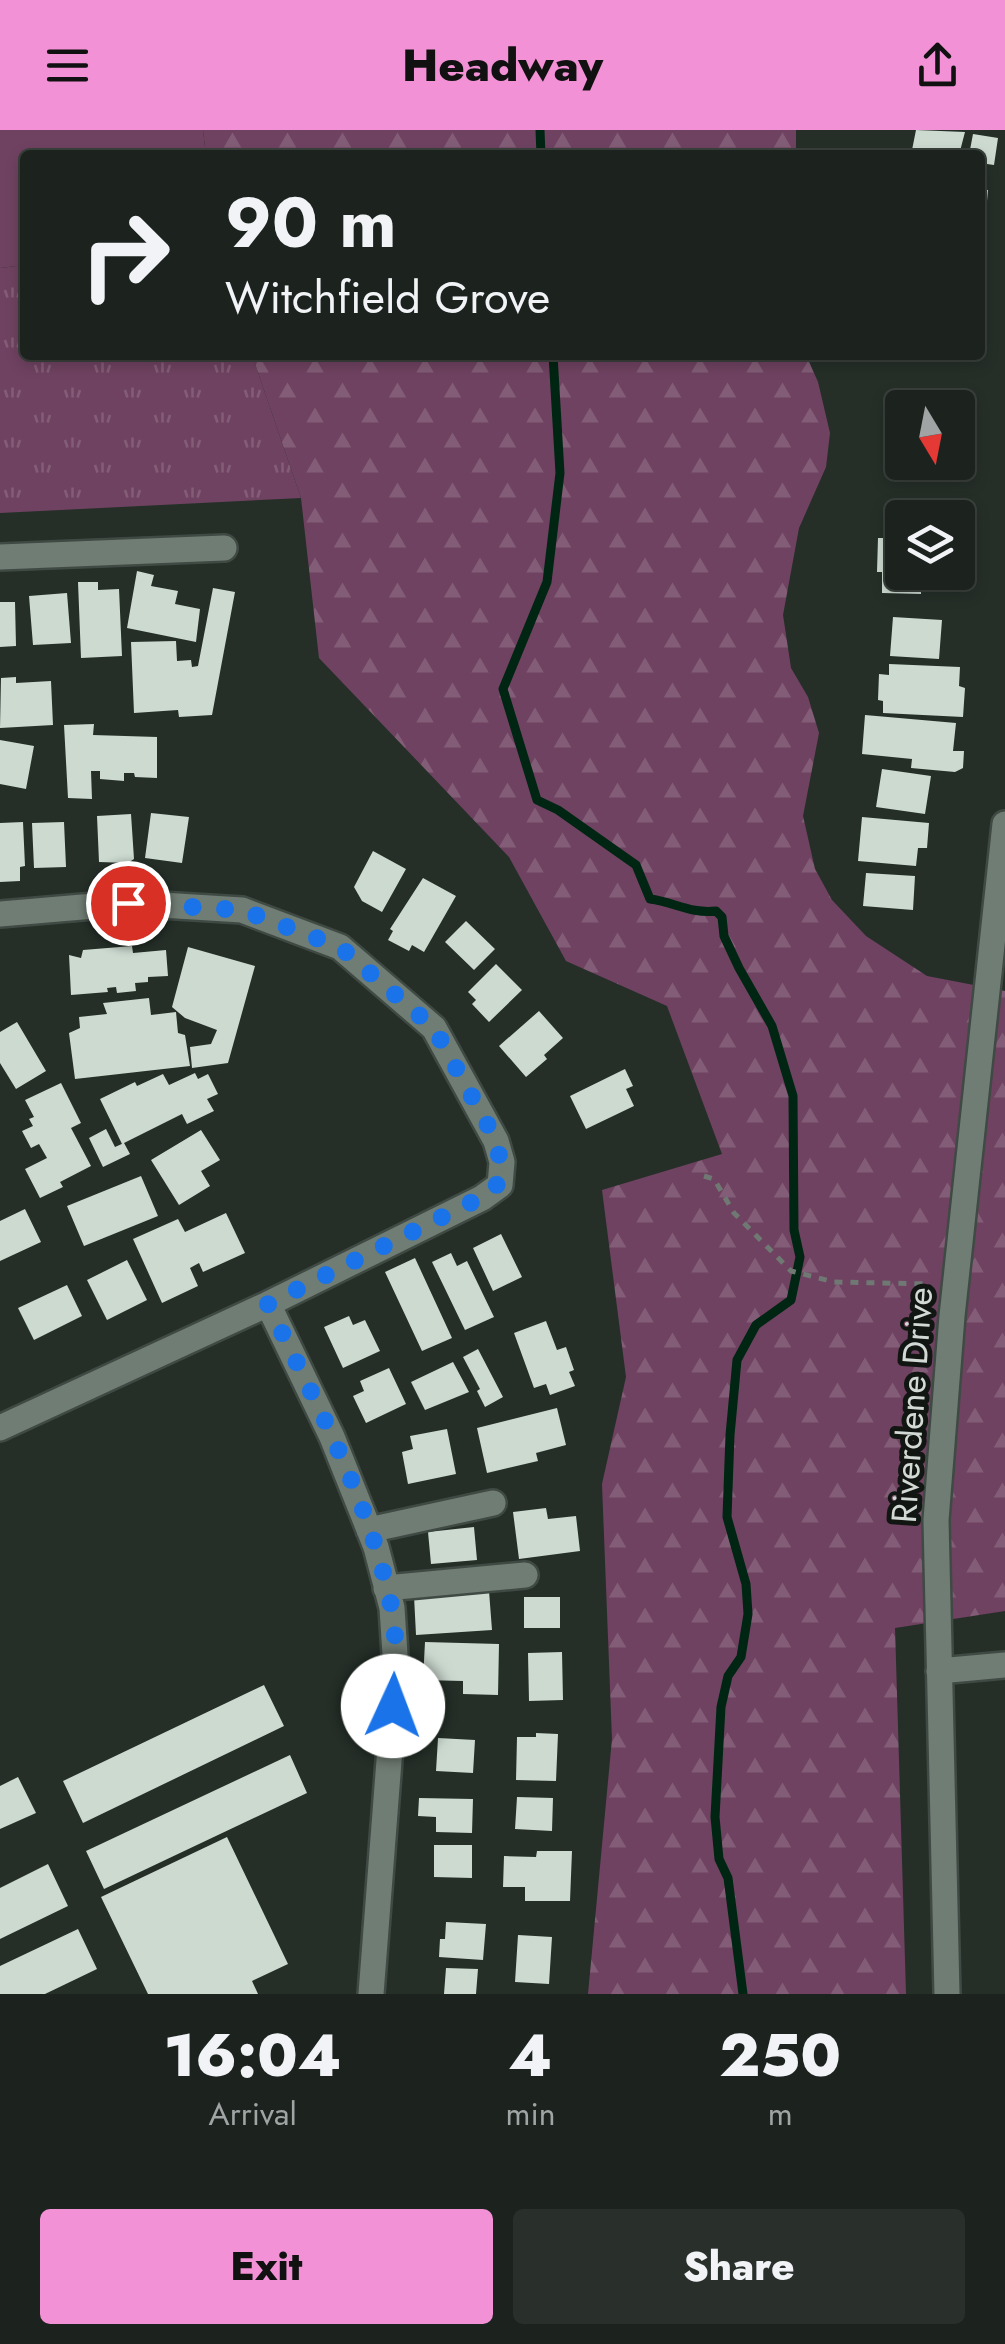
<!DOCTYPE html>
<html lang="en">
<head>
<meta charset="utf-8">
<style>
  body { margin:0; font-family:Jost,sans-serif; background:#292f2b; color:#f1f3f6; height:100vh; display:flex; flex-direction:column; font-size:38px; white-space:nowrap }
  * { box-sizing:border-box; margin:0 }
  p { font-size:32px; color:#a0a4a4 }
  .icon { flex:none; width:55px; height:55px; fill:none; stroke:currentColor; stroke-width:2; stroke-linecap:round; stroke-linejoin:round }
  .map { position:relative; height:1864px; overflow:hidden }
  .details { display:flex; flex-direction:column; background:#1c231e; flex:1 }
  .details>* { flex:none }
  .hud { position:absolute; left:20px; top:20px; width:965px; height:210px; border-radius:10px; box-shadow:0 5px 15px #0003,0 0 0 2px #3a403c; background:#1c231e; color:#f1f3f6; overflow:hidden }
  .needle { width:65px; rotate:170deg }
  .controls { position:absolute; left:885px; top:260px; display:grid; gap:20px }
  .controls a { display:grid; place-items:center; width:90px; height:90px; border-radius:10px; background:#1c231e; box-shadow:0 5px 15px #0003,0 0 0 2px #3a403c; font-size:50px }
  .pin { position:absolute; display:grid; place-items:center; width:85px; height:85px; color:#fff; margin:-42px; border:5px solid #fff; border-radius:50%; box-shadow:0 2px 10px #0007 }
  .me { position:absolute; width:110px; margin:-55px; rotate:2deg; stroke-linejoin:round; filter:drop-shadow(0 0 8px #0008) }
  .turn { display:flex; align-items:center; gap:35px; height:210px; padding:0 40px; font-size:45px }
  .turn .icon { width:130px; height:130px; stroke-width:2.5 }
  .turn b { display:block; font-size:70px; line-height:85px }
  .eta { display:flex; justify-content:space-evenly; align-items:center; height:170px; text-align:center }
  .eta b { font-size:60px; font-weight:800; line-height:70px }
  .primary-button { display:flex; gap:20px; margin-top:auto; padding:20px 40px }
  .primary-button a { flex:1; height:115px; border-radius:10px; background:#f391d6; color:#111; font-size:40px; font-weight:800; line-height:115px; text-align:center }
  .primary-button a+a { background:#292f2b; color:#f1f3f6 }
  header { display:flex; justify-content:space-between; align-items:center; height:130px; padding:0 40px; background:#f391d6; color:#111; font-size:45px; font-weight:800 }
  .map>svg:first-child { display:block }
</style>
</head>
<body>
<header><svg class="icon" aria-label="menu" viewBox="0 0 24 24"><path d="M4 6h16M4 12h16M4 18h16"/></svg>Headway<svg class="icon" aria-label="share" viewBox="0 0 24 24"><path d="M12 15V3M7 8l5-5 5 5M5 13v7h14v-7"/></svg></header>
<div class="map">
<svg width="1005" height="1864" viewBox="0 0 1005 1864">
  <defs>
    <pattern id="grass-tufts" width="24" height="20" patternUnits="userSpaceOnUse" patternTransform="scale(2.5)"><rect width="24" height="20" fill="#6f4261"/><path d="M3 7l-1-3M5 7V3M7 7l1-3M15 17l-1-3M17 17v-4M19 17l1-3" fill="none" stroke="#835d77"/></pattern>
    <pattern id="forest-firs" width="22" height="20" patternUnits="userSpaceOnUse" patternTransform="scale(2.5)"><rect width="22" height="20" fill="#6f4261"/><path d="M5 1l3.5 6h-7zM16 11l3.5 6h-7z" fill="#835d77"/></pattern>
  </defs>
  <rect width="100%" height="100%" fill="#252f28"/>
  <path fill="url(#grass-tufts)" d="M25,135V225H252L301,368L0,383V138Z"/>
  <path fill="url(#forest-firs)" d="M203,0H796V25H206Z
    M252,225H806L818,252L830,303L826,337L799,398L783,485L791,538L808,567L819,603L803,686L815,739L832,770L866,806L927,846L1005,861V1481L895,1498L906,1864H588L612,1609L602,1354L626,1247L602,1060L722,1024L667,876L566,831L509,727L319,528L301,368Z"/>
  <path fill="#6f4261" d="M0,0H203L206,25H25V135L0,138Z"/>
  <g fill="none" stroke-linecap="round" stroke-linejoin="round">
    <path stroke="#002512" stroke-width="9" d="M540,0L541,25
      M553,225L560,343L547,452L503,559L537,670L558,680L636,735L650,769C674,772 691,784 716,781L722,787L724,806L739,838L772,896L793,966L794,1100L800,1127L791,1170L756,1195L737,1230L730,1305L727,1387L746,1454L748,1484L741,1527L728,1546L721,1577L715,1687L719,1729L728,1748L743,1864"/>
  </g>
  <path fill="#ccdad0" d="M916,0L965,2L959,25H911Z
    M973,4L998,8L994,35L980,33V25H969Z
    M980,59L988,60L986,82H980Z
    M878,408H902V442H921V464L882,463V442H877Z
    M137,441L154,445L151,456L178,461L175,474L200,479L196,512L127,498Z
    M78,452H98V460L119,459L122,526L81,528Z
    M213,458L235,462L212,585L179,587L178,580L134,583L131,512L176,511L177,531L191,530L192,537L198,536Z
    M67,463L71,513L33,515L29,466Z
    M0,472H15L16,516L0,517Z
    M893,487L942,490L939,529L890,526Z
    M889,534L960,537L959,556L965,558L963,587L883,583V571L878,570L879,544L889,545Z
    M16,547V553L51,551L53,595L0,598L1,548Z
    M865,585L956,593L953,621H964L963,638L955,642L911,638L912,629L862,624Z
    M94,594L93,605L157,607V648L135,647L134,643H124V651L100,649V641H91L92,669L68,668L64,595Z
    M0,610L34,616L26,659L0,654Z
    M882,639L931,646L925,684L876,677Z
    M151,683L189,687L182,733L145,728Z
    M131,684L134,729L128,733L99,732L97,686Z
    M862,687L929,693L927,718H918L916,736L858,731Z
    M23,692L25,736L20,737V751L0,752V693Z
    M64,692L66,737L34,738L32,693Z
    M373,721L406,739L382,782L362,771L354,757Z
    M866,743L915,746L913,780L863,776Z
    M423,748L456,766L424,822L412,815L409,821L388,810L393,801L390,799Z
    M466,791L495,819L474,840L445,812Z
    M132,816L133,823L166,820L168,846L148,847V852L135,853L136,861L117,863L116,857L107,858L108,862L71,865L69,825L81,828L83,820Z
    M188,817L255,836L228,933L192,938L190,917L211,914L217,900L185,888L172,877Z
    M496,834L522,860L489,892L472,874L476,870L468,862Z
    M149,868L151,885L176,882L178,903L185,905L190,936L75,949L69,903L80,898L79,887L107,884L103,873Z
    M539,881L563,908L544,925L547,929L526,947L499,916Z
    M17,892L46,941L16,959L0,933V902Z
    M625,939L633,956L626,959L634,976L586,999L570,966Z
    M195,943L198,949L208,944L218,964L207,969L214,981L187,994L182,984L122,1014L100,969L135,952L137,956L163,944L169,955Z
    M61,953L81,993L71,998L91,1036L60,1052L63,1057L40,1068L25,1039L47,1028L39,1014L31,1018L22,1001L33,996L29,989L34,987L25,970Z
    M106,999L115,1017L124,1013L130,1024L103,1037L89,1008Z
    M201,1000L220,1030L201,1041L210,1056L179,1075L151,1030Z
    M141,1046L158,1086L84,1116L67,1076Z
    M25,1079L41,1112L0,1131V1091Z
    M226,1083L245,1123L203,1142L199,1133L190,1138L198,1156L162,1173L133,1109L178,1089L185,1102Z
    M501,1104L522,1147L493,1161L473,1118Z
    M451,1123L457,1136L467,1131L494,1187L465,1200L432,1132Z
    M415,1128L452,1208L422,1221L385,1142Z
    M127,1130L147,1170L107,1190L87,1150Z
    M67,1155L82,1186L34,1210L18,1178Z
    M349,1186L353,1195L365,1190L380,1221L343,1238L324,1197Z
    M546,1191L557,1220L566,1217L574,1240L569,1242L575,1256L550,1265L546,1254L534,1258L514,1203Z
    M478,1219L503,1267L485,1277L477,1261L480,1259L463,1227Z
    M453,1232L469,1262L425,1280L411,1252Z
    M389,1238L406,1274L366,1293L353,1266L364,1261L360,1251Z
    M557,1278L566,1315L536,1323L538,1331L487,1343L477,1298Z
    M447,1299L456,1344L408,1354L402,1322L413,1319L410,1306Z
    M546,1378L548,1389L576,1386L580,1421L519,1429L513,1382Z
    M474,1397L477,1430L431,1434L428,1402Z
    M489,1461L492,1500L416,1505L414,1466Z
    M524,1467H560V1498H524Z
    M425,1512L499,1514L498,1565L463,1564V1551L423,1550Z
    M562,1522L563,1570L529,1571L528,1523Z
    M264,1555L284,1596L83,1693L63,1651Z
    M536,1603L558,1604L556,1651L516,1650L517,1607H536Z
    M438,1608L475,1610L473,1643L436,1641Z
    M290,1625L307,1663L104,1759L86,1721Z
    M18,1647L36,1683L0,1699V1656Z
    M517,1667L553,1668L552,1701L515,1699Z
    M419,1668L473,1669L472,1703L436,1702V1687L418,1686Z
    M227,1707L288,1834L252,1851L258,1864H148L101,1767Z
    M434,1715H472V1748L434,1747Z
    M537,1721H572L570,1771H525V1757H503L504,1726L536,1727Z
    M48,1734L68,1776L0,1809V1758Z
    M446,1792L486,1794L483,1830L439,1827L440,1809H445Z
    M78,1799L97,1839L45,1864H0V1836Z
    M518,1805L552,1807L549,1854L515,1852Z
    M446,1838L478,1839L476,1864H444Z"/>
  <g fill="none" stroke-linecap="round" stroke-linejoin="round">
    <defs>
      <path id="minor" d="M0,427L224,418
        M0,784L129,773L242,780L340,817L434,898L496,1011L502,1032L500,1055L482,1068L268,1174L0,1298
        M268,1174L332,1307L376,1417L392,1478L396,1540L371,1864
        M369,1400L493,1373
        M386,1458L525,1445
        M939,1541L1005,1535
        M947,1864L936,1390L952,1186L1005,694"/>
    </defs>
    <use href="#minor" stroke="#404a44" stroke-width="30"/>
    <path stroke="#6f7872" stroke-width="5" stroke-dasharray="8 8" stroke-linecap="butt" d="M704,1046L714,1049L734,1083L791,1141L834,1152L930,1154"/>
    <use href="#minor" stroke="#707d74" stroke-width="25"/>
  </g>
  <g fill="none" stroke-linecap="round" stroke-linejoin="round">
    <path stroke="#1a73e8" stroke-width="18" stroke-dasharray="0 32.4" d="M128,773L242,780L340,817L434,898L496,1010L503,1045L492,1062L268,1174C315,1271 369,1369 391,1475C398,1508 395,1543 393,1576"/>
  </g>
  <g text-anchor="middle" stroke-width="10" stroke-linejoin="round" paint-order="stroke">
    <g font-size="35" fill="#d3dad5" stroke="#111613">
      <text transform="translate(912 1275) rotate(-86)" y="12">Riverdene Drive</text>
    </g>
  </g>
</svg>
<div class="controls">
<a><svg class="needle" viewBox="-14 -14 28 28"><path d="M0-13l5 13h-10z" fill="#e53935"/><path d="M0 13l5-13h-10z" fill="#a0a4a4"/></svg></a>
<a><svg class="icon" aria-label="layers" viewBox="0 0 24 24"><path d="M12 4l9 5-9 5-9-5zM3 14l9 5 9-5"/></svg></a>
</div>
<div class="pin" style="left:128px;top:773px;background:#d93025"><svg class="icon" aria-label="arrive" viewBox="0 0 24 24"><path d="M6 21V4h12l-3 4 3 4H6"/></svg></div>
<svg class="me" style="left:393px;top:1576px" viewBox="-20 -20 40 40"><circle r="19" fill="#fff"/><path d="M0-13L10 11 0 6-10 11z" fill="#1a73e8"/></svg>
<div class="hud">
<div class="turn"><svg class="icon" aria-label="right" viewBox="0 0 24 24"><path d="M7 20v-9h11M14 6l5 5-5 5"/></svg><div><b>90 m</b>Witchfield Grove</div></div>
</div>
</div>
<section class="details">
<div class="eta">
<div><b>16:04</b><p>Arrival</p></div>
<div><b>4</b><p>min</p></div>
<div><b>250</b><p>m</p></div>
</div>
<div class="primary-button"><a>Exit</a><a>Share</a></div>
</section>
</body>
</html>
